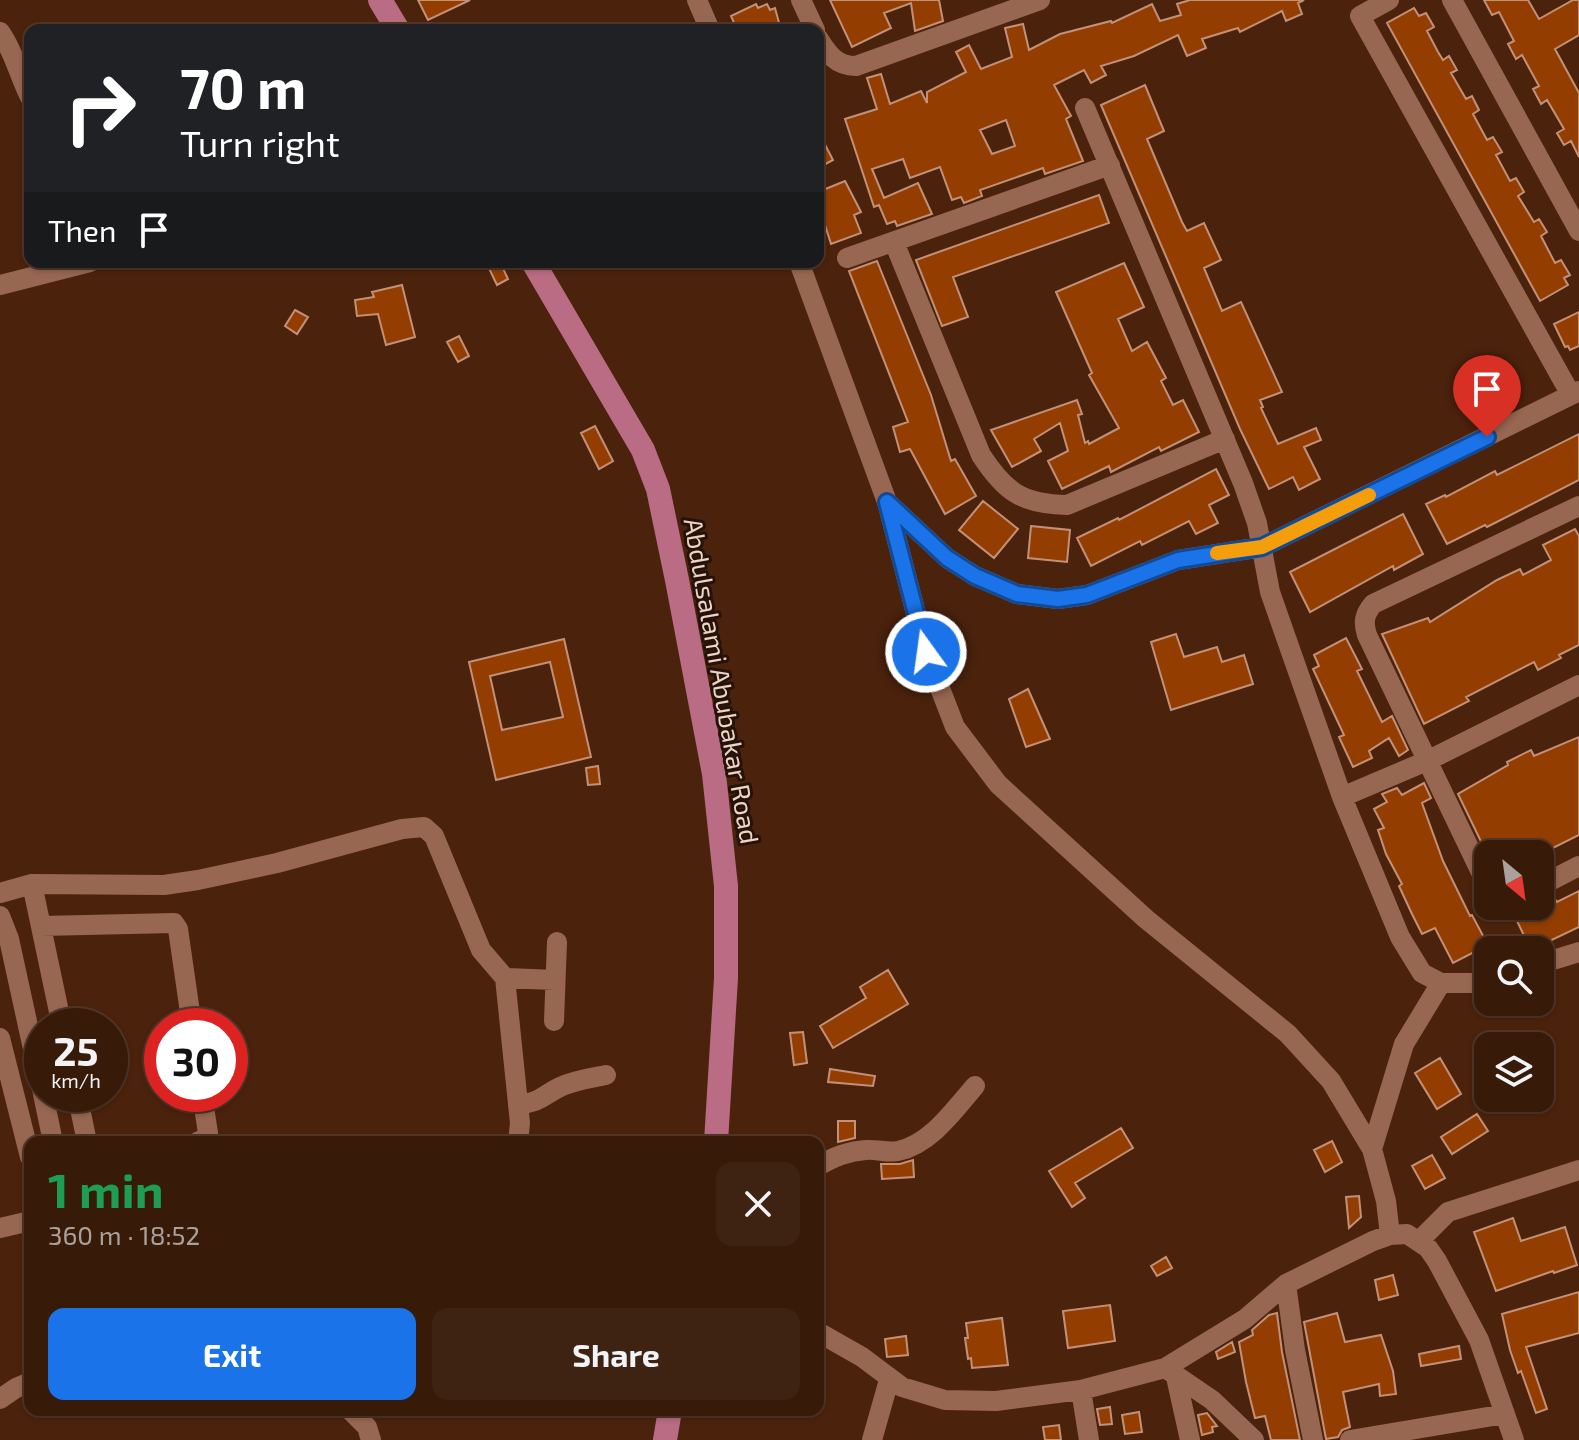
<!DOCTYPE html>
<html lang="en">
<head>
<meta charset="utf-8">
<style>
  body { margin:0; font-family:"Exo 2",sans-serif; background:#3f2312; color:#f1f3f6; height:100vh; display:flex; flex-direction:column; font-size:30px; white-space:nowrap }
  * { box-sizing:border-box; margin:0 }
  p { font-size:26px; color:#aba19c }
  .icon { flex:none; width:44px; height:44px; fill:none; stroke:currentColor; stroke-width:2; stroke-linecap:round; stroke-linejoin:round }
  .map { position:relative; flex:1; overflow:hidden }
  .sheet { position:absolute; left:24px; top:1136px; width:800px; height:280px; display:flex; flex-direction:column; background:#381a09; border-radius:16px; box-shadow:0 2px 6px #0004,0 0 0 2px #52382a }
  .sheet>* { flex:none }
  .banner { position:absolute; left:24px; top:24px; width:800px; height:244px; border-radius:16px; box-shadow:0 2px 6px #0004,0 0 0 2px #52382a; background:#202124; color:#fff; overflow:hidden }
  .needle { width:52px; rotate:151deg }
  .controls { position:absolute; left:1474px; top:840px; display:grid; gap:16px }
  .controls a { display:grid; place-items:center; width:80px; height:80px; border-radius:16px; background:#381a09; box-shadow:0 2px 6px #0004,0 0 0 2px #52382a; font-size:40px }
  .speed { position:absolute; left:24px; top:1008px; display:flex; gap:16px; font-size:40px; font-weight:700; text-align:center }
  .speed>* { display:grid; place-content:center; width:104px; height:104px; border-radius:50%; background:#381a09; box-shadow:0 2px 6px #0004,0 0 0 2px #52382a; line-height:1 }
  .speed small { font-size:20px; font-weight:400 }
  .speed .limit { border:12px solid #d22; background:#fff; color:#111 }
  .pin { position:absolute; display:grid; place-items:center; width:68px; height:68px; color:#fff; margin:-82px -34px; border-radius:50% 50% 50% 0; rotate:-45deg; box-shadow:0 0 8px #0007 }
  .pin .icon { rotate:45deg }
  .me { position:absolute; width:88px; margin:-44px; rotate:346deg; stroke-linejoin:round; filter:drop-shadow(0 0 6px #0008) }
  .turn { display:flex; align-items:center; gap:28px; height:168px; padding:0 24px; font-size:36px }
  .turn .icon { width:104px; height:104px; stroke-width:2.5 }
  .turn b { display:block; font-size:56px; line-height:68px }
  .then { display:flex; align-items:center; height:76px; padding:0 24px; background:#0003; gap:16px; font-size:30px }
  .round { display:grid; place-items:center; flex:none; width:84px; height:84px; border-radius:16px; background:#3f2312 }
  .headline { display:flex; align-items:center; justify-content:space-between; height:136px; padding:0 24px }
  h1 { font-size:48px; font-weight:700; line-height:60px; color:#1e9e55 }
  .button { display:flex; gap:16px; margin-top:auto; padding:16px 24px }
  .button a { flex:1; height:92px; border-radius:16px; background:#1a73e8; color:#fff; font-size:32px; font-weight:700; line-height:92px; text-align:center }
  .button a+a { background:#3f2312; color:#f1f3f6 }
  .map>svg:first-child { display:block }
</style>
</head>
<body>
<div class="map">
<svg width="1579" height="1440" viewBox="0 0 1579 1440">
  <rect width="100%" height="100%" fill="#4b220c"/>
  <path fill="#933d00" stroke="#c39179" stroke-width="2" fill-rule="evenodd" d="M418,0H470L428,20Z
    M830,0H939L943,21L915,31L911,3L884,13L891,28L852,47Z
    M1190,0H1304L1298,3L1302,14L1286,21L1282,11L1240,32L1238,28L1202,39L1206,48L1187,56L1178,35L1134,56L1101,66L1106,75L1091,83L1084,70L1054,85L1071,116L1066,119L1083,161L1045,174L1043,168L980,190L982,196L964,203L961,197L952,200L940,167L910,178L903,159L872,169L884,198L918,183L932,214L897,226L895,221L887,224L879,205L874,207L845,119L877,109L867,78L881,74L890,104L921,91L927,103V92L966,72L956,52L969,45L981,69L1012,57L1005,28L1023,24L1029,50L1060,34L1111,21L1112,23L1152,4L1160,21L1181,15L1177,4ZM1006,120L1015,146L992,154L980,130Z
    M1484,0H1528L1539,19L1573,0H1579V35L1555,49L1579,93V157L1571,141L1564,145L1557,133L1564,129L1547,100L1541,104L1533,89L1539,86L1522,55L1516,59L1508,44L1514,41L1499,12L1492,15Z
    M756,4L758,8L767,4L770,10L775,8L781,30H737L731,16Z
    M1414,8L1419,16L1426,13L1434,27L1427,31L1438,52L1443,60L1449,56L1457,70L1451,73L1466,99L1472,96L1479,110L1473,114L1487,140L1493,137L1502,152L1496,155L1510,181L1516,178L1524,192L1518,196L1534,222L1539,219L1547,232L1541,236L1555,263L1561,260L1570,275L1564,278L1568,285L1540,301L1387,23Z
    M1145,85L1164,131L1147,139L1182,222L1187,231L1204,223L1221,260L1204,268L1222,311L1241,302L1282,392L1260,400L1263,407L1261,408L1278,444L1316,428L1321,440L1304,447L1320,479L1299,490L1293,477L1269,489L1240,429L1101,105Z
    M818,131L833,160L818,168Z
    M845,181L861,212L854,215L861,233L831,244L818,203V192Z
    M1099,195L1109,223L953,277L968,317L942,326L916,260Z
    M877,261L931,395L951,461L955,459L976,496L945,514L910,449L900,452L893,427L908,422L849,271Z
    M486,262H500L508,279L497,285Z
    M1124,263L1144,307L1118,319L1132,351L1147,342L1166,378L1161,381L1173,405L1183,400L1199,432L1161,451L1159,447L1111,472L1109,466L1062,489L1048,461L1068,451L1060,423L1034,439L1041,451L1012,467L991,430L1077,400L1082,414L1078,415L1085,443L1088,441L1089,444L1119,428L1089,375L1092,373L1056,292Z
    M402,285L415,337L386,345L378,314L357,316L355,300L374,297L372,292Z
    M295,310L308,317L297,334L285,326Z
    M1579,312V346L1570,350L1568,346L1565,347L1554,324Z
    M459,336L469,356L458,362L447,342Z
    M595,426L613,461L599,469L581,433Z
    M1579,434V480L1487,527L1485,525L1447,544L1426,504L1445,495L1446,497L1495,471L1497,475Z
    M1216,469L1229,495L1209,505L1218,523L1196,534L1189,521L1142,545L1140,541L1091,566L1077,538L1118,518L1119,520Z
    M983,501L1018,529L994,558L959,530Z
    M1403,514L1423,554L1394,570L1393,566L1310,612L1290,572Z
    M1031,526L1070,530L1067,562L1028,558Z
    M1575,529L1579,536V645L1559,655L1561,658L1538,670L1534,662L1466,697L1469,701L1424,724L1382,634L1428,618L1430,622L1497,580L1520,569L1523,575L1551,560L1543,545Z
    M1176,634L1184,657L1217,647L1222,662L1244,655L1253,684L1171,710L1151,642Z
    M1346,638L1362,669L1357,671L1382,722L1392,716L1408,750L1399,756L1389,738L1369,751L1372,758L1353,767L1339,737L1344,735L1313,669L1319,666L1314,655Z
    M564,639L591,757L496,780L469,662ZM550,662L563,717L502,730L490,676Z
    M1028,689L1050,739L1026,747L1009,699Z
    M1579,737V835L1549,850L1545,842L1521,854H1487L1458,794L1508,765L1507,762L1531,750L1534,756Z
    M598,766L600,784L588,785L586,768Z
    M1424,783L1431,798L1422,803L1443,861L1470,916L1472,915L1488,945L1453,963L1435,928L1422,934L1412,914L1399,886L1402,884L1386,854L1378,830L1384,828L1374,809L1387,802L1382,794L1397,788L1402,795Z
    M1579,891V927L1531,950L1516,919L1555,899L1557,902Z
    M888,970L908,1004L833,1048L820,1026L866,998L860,987Z
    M803,1032L807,1063L794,1065L790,1033Z
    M1440,1058L1461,1094L1437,1109L1415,1073Z
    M830,1069L875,1076L873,1086L828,1082Z
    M1477,1114L1488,1131L1452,1154L1441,1137Z
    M838,1121H855V1138L838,1142Z
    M1121,1128L1133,1148L1075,1183L1085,1198L1072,1207L1049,1171Z
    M1332,1141L1342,1162L1325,1172L1314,1150Z
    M1432,1155L1445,1178L1425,1189L1412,1166Z
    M913,1160L914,1177L882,1179L881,1164H900Z
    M1359,1196L1361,1217L1349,1228L1346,1197Z
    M1513,1218L1521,1241L1565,1227L1577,1265L1554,1273L1553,1271L1496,1291L1474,1232Z
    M1166,1257L1172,1268L1157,1276L1151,1266Z
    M1393,1275L1398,1295L1379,1300L1375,1280Z
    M1579,1292V1333L1526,1347L1547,1409L1536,1413L1521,1371L1518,1373L1510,1350L1502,1314Z
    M1110,1305L1115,1341L1068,1348L1063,1311Z
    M1277,1313L1282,1352L1300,1440H1271L1265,1416L1255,1418L1246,1382L1239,1342L1253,1335L1252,1330L1269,1315Z
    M1337,1313L1345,1342L1381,1335L1393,1371L1396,1394L1380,1396L1379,1384L1343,1392L1350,1427L1342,1430L1338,1437L1326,1439L1304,1322Z
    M1002,1318L1008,1365L972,1368L971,1358L968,1359L965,1338H968L966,1323Z
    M906,1336L908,1355L887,1357L885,1339Z
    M1232,1342L1235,1352L1218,1359L1216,1352Z
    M1459,1346L1461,1359L1421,1366L1419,1354Z
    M1110,1407L1112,1424L1100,1425L1097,1409Z
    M1139,1412L1142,1432L1125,1434L1122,1415Z
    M1207,1413L1217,1426L1212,1427L1213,1432L1202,1435L1198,1415Z
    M1059,1425L1061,1440H1045L1043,1427Z"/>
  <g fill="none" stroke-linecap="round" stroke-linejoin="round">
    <path stroke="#976751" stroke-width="20" d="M697,0L710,30
      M801,0L815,30
      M1389,0L1360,16L1571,395
      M1452,0L1579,231
      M0,32C14,51 19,76 30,97
      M818,38C828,54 836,66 856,66L1040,0
      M1085,108L1243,483L1257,523L1270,592L1342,797L1400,937L1422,973L1441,983
      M894,242L981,455C1005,492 1022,504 1067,505L1225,439
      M847,258L1110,165
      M799,262L887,502L926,652L955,727L998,784L1146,919L1288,1034L1331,1081L1372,1149L1386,1201L1390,1235
      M0,285L90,262
      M887,502L947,558L975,576L1017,594L1058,599L1087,595L1178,560L1262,547L1579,391
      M1342,797L1429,760L1579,685
      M32,884L62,1026
      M1540,886L1579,866
      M1488,887L1367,635C1363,622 1364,615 1373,604L1579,506
      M0,893L32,884L164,885L198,880L277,863L402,829L424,827L434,836L481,950L505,978L520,1123L518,1142
      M0,916L9,939L42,1090
      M41,926L174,923L178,929L192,1026
      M1540,964L1579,952
      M505,978L555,980
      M554,1021L557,942
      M0,1038L30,1157
      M43,1094L53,1142
      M77,1094L87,1142
      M518,1105C543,1101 540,1097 560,1087C575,1080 591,1078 606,1075
      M197,1142L208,1137V1133L202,1094
      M1372,1149L1404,1044L1441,983H1479L1488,980
      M818,1166C834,1157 848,1151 866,1150C876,1149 888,1153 898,1151C931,1144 955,1109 975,1086
      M0,1228L30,1221
      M1419,1241L1448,1212L1579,1170
      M1286,1284L1295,1350L1313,1440
      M818,1332L862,1357L902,1387L945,1400L996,1401L1081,1390L1165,1368L1245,1319L1286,1284L1373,1241L1390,1235L1407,1234L1428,1248L1437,1261L1479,1340L1514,1440
      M1165,1368L1212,1400L1254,1440
      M1176,1377L1190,1440
      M1081,1390L1089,1440
      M0,1399L16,1388L30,1382
      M350,1410L367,1427L371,1440
      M872,1440L889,1380
      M1350,1440L1505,1414"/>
    <path stroke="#b96c84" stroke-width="24" d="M380,0L398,30
      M533,262L643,450L658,489L677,580L714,774L726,886V978L716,1142
      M665,1440L670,1410"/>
  </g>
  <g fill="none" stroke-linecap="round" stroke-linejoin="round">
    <defs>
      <path id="route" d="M926,652L887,502L947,558L975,576L1017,594L1058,599L1087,595L1178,560L1262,547L1487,437"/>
    </defs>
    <use href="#route" stroke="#114b97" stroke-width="20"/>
    <use href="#route" stroke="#1a73e8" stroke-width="14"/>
    <path stroke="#f59e0b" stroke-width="14" d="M1217,553L1262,547L1369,495"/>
  </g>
  <g text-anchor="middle" stroke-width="6" stroke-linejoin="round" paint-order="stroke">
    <g font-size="26" fill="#eed3c6" stroke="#251209">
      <text transform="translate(721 681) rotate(80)" y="9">Abdulsalami Abubakar Road</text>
    </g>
  </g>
</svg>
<div class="controls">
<a><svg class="needle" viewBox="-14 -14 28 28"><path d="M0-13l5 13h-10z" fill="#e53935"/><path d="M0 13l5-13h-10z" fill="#aba19c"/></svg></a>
<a><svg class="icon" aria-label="search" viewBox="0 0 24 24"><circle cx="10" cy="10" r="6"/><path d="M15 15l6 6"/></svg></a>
<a><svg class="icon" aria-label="layers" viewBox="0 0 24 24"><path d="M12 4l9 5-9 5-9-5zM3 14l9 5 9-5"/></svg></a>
</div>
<div class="speed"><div>25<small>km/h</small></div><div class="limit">30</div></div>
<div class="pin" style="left:1487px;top:437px;background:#d93025"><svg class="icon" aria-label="arrive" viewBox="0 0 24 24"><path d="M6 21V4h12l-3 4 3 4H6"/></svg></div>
<svg class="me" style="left:926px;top:652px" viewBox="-20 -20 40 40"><circle r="17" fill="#1a73e8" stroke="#fff" stroke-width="3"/><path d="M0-11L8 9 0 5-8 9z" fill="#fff"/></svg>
<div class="banner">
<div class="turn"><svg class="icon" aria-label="right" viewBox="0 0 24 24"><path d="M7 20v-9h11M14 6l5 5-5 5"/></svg><div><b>70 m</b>Turn right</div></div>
<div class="then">Then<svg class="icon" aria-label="arrive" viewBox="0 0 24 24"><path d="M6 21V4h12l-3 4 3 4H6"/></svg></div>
</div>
<section class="sheet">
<div class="headline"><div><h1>1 min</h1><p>360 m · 18:52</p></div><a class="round"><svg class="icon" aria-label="close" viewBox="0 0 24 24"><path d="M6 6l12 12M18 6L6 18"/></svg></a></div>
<div class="button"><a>Exit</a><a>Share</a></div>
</section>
</div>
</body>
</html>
